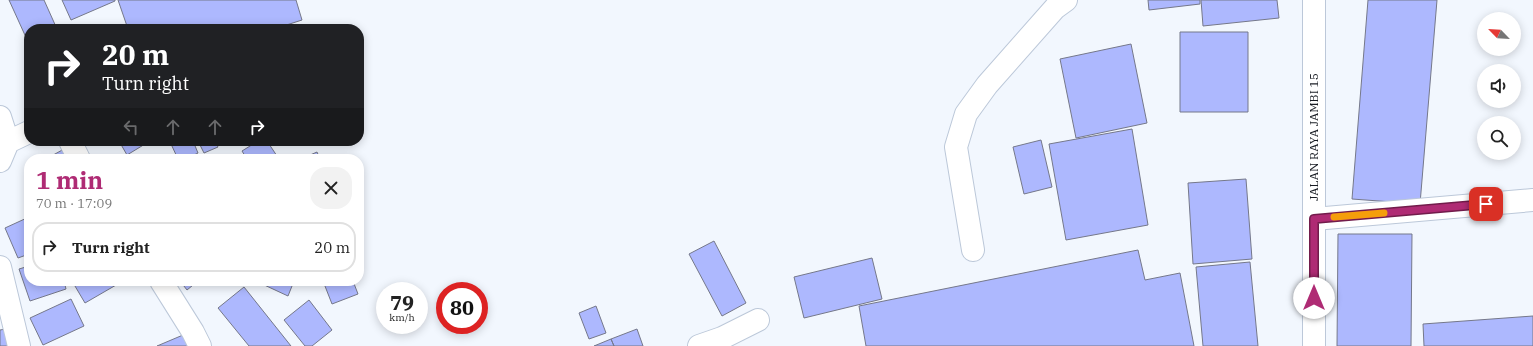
<!DOCTYPE html>
<html lang="en">
<head>
<meta charset="utf-8">
<style>
  body { margin:0; font-family:"IBM Plex Serif",serif; background:#f2f2f2; color:#222; height:100vh; display:flex; flex-direction:column; font-size:15px; white-space:nowrap }
  * { box-sizing:border-box; margin:0 }
  p { font-size:13px; color:#767676 }
  .icon { flex:none; width:22px; height:22px; fill:none; stroke:currentColor; stroke-width:2; stroke-linecap:round; stroke-linejoin:round }
  .map { position:relative; flex:1; overflow:hidden }
  .drawer { position:absolute; left:24px; top:154px; width:340px; height:132px; display:flex; flex-direction:column; background:#fff; border-radius:16px; box-shadow:0 2px 10px #0003 }
  .drawer>* { flex:none }
  .top-card { position:absolute; left:24px; top:24px; width:340px; height:122px; border-radius:16px; box-shadow:0 2px 10px #0003; background:#202124; color:#fff; overflow:hidden }
  .needle { width:26px; rotate:295deg }
  .buttons { position:absolute; left:1477px; top:12px; display:grid; gap:8px }
  .buttons a { display:grid; place-items:center; width:44px; height:44px; border-radius:50%; background:#fff; box-shadow:0 2px 10px #0003; font-size:20px }
  .speed { position:absolute; left:376px; top:282px; display:flex; gap:8px; font-size:20px; font-weight:700; text-align:center }
  .speed>* { display:grid; place-content:center; width:52px; height:52px; border-radius:50%; background:#fff; box-shadow:0 2px 10px #0003; line-height:1 }
  .speed small { font-size:10px; font-weight:400 }
  .speed .limit { border:6px solid #d22; background:#fff; color:#111 }
  .pin { position:absolute; display:grid; place-items:center; width:34px; height:34px; color:#fff; margin:-17px; border-radius:8px; box-shadow:0 2px 6px #0006 }
  .me { position:absolute; width:44px; margin:-22px; rotate:0deg; stroke-linejoin:round; filter:drop-shadow(0 0 3px #0008) }
  .turn { display:flex; align-items:center; gap:14px; height:84px; padding:0 12px; font-size:18px }
  .turn .icon { width:52px; height:52px; stroke-width:2.5 }
  .turn b { display:block; font-size:28px; line-height:34px }
  .lanes { display:flex; align-items:center; height:38px; padding:0 12px; background:#0003; justify-content:center; gap:20px; direction:ltr }
  .lanes .off { opacity:.35 }
  .round { display:grid; place-items:center; flex:none; width:42px; height:42px; border-radius:16px; background:#f2f2f2 }
  .overview { display:flex; align-items:center; justify-content:space-between; height:68px; padding:0 12px }
  h1 { font-size:24px; font-weight:700; line-height:30px; color:#af2b74 }
  ul { padding:0; list-style:none }
  li { display:flex; align-items:center; gap:12px; height:50px; margin:0 8px 6px; padding:0 4px; border:2px solid #e0e0e0; border-radius:16px }
  li div { flex:1 }
  li b { display:block; font-size:15px }
  li em { font-style:normal }
  .map>svg:first-child { display:block }
</style>
</head>
<body>
<div class="map">
<svg width="1533" height="346" viewBox="0 0 1533 346">
  <rect width="100%" height="100%" fill="#f2f7fe"/>
  <path fill="#adb8fe" stroke="#75788a" d="M9,0H44L57,29H29V44Z
    M62,0H115V1L71,20Z
    M118,0H296L302,20L274,29H128Z
    M1148,0H1200V4L1149,10Z
    M1201,0H1277L1279,18L1203,26Z
    M1368,0H1437L1420,204L1352,199Z
    M1180,32H1248V112H1180Z
    M1131,44L1147,123L1076,138L1060,59Z
    M1132,129L1148,225L1066,240L1049,144Z
    M1041,140L1052,187L1024,194L1013,147Z
    M119,141H150L127,155Z
    M178,141H193L198,153L186,159H178L171,144Z
    M198,141H215L218,147L204,153Z
    M258,141H267L279,159H247L242,151Z
    M64,149L69,159H46Z
    M317,152L320,159H301Z
    M1246,179L1252,259L1193,264L1188,183Z
    M29,217V254L18,258L5,228Z
    M1338,234H1412L1411,346H1337Z
    M714,241L746,303L722,316L689,254Z
    M1138,250L1145,280L1180,273L1194,346H866L859,306Z
    M872,258L882,299L804,318L794,277Z
    M1250,262L1258,346H1203L1196,267Z
    M29,266V281H64L66,289L30,301L19,269Z
    M72,281H123L85,303Z
    M180,281H198L187,290Z
    M261,281H294L288,296L260,283Z
    M323,281H353L358,294L332,304Z
    M244,287L291,346H249L218,308Z
    M71,299L84,326L43,345L30,318Z
    M309,300L332,330L312,346H305L284,320Z
    M596,306L606,333L589,339L579,313Z
    M1533,316V346H1424L1423,324Z
    M6,329L8,346H0V330Z
    M637,329L643,346H614L611,339Z
    M183,335L188,346H157Z
    M611,339L614,346H594Z"/>
  <g fill="none" stroke-linecap="round" stroke-linejoin="round">
    <defs>
      <path id="minor" d="M0,117L8,142L0,161
        M70,141L79,159
        M8,142L29,132
        M1314,219L1533,200
        M973,250L956,147L966,114L987,85L1055,8L1066,0
        M0,267L19,346
        M161,281L193,332L200,346
        M699,346L722,338L758,320"/>
      <path id="highway" d="M1314,0V346"/>
    </defs>
    <use href="#minor" stroke="#bcc8d9" stroke-width="24"/>
    <use href="#highway" stroke="#bcc8d9" stroke-width="24"/>
    <use href="#minor" stroke="#fff" stroke-width="22"/>
    <use href="#highway" stroke="#fff" stroke-width="22"/>
  </g>
  <g fill="none" stroke-linecap="round" stroke-linejoin="round">
    <defs>
      <path id="route" d="M1314,298V219L1486,204"/>
    </defs>
    <use href="#route" stroke="#721c4b" stroke-width="10"/>
    <use href="#route" stroke="#af2b74" stroke-width="7"/>
    <path stroke="#f59e0b" stroke-width="7" d="M1334,217L1384,213"/>
  </g>
  <g text-anchor="middle" stroke-width="3.5" stroke-linejoin="round" paint-order="stroke">
    <g font-size="12" fill="#181c23" stroke="#fff">
      <text transform="translate(1314 137) rotate(-90)" y="4">JALAN RAYA JAMBI 15</text>
    </g>
  </g>
</svg>
<div class="buttons">
<a><svg class="needle" viewBox="-14 -14 28 28"><path d="M0-13l5 13h-10z" fill="#e53935"/><path d="M0 13l5-13h-10z" fill="#767676"/></svg></a>
<a><svg class="icon" aria-label="sound" viewBox="0 0 24 24"><path d="M4 9h4l5-4v14l-5-4H4zM17 9q2 3 0 6"/></svg></a>
<a><svg class="icon" aria-label="search" viewBox="0 0 24 24"><circle cx="10" cy="10" r="6"/><path d="M15 15l6 6"/></svg></a>
</div>
<div class="speed"><div>79<small>km/h</small></div><div class="limit">80</div></div>
<div class="pin" style="left:1486px;top:204px;background:#d93025"><svg class="icon" aria-label="arrive" viewBox="0 0 24 24"><path d="M6 21V4h12l-3 4 3 4H6"/></svg></div>
<svg class="me" style="left:1314px;top:298px" viewBox="-20 -20 40 40"><circle r="19" fill="#fff"/><path d="M0-13L10 11 0 6-10 11z" fill="#af2b74"/></svg>
<div class="top-card">
<div class="turn"><svg class="icon" aria-label="right" viewBox="0 0 24 24"><path d="M7 20v-9h11M14 6l5 5-5 5"/></svg><div><b>20 m</b>Turn right</div></div>
<div class="lanes"><svg class="icon off" aria-label="left" viewBox="0 0 24 24"><path d="M17 20v-9H6M10 6l-5 5 5 5"/></svg><svg class="icon off" aria-label="ahead" viewBox="0 0 24 24"><path d="M12 20V5M6 11l6-6 6 6"/></svg><svg class="icon off" aria-label="ahead" viewBox="0 0 24 24"><path d="M12 20V5M6 11l6-6 6 6"/></svg><svg class="icon" aria-label="right" viewBox="0 0 24 24"><path d="M7 20v-9h11M14 6l5 5-5 5"/></svg></div>
</div>
<section class="drawer">
<div class="overview"><div><h1>1 min</h1><p>70 m · 17:09</p></div><a class="round"><svg class="icon" aria-label="close" viewBox="0 0 24 24"><path d="M6 6l12 12M18 6L6 18"/></svg></a></div>
<ul>
<li><svg class="icon" aria-label="right" viewBox="0 0 24 24"><path d="M7 20v-9h11M14 6l5 5-5 5"/></svg><div><b>Turn right</b></div><em>20 m</em></li>
</ul>
</section>
</div>
</body>
</html>
